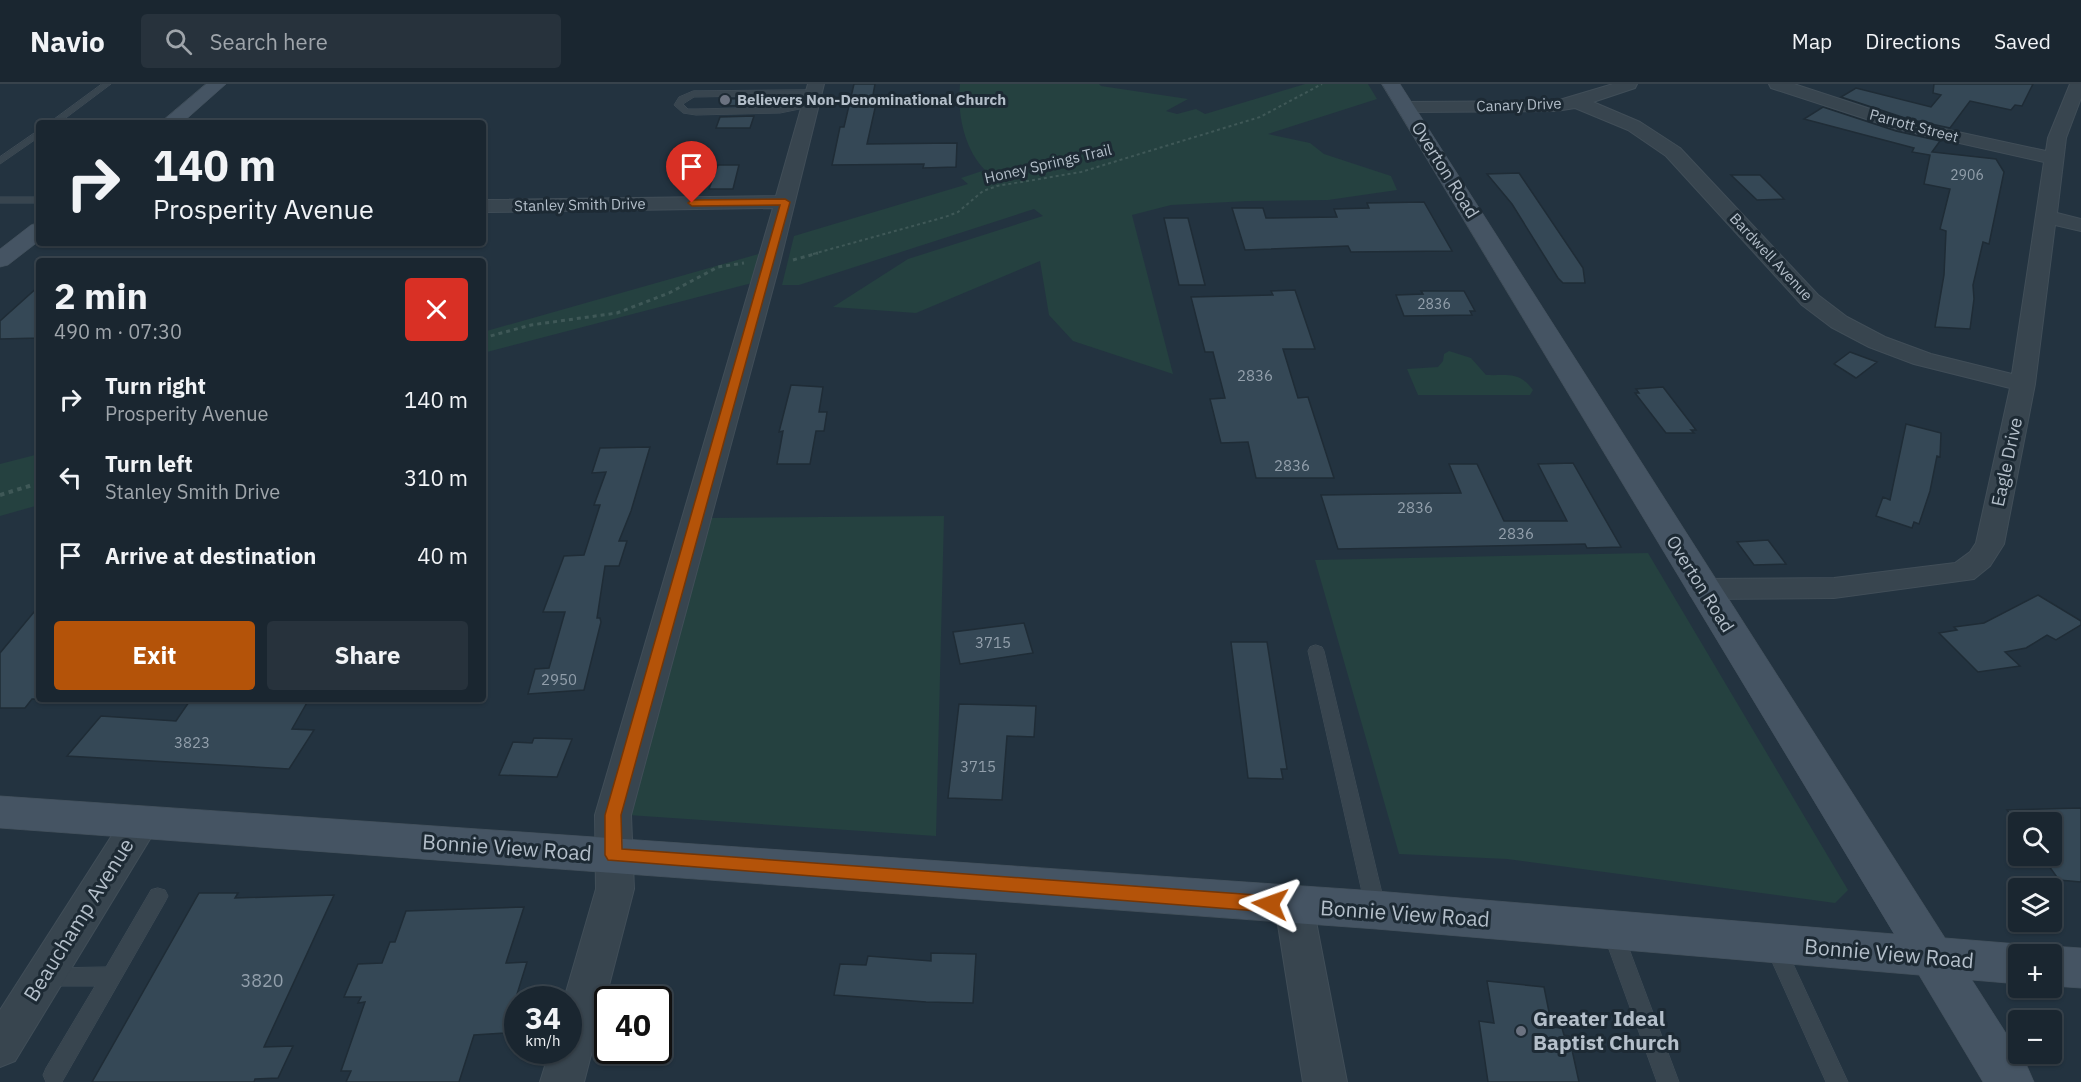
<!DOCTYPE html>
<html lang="en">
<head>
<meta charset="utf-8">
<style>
  body { margin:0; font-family:"IBM Plex Sans",sans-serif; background:#27323c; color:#f1f3f6; height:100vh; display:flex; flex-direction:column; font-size:22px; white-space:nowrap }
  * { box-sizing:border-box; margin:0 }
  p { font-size:20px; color:#9fa5ab }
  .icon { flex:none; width:33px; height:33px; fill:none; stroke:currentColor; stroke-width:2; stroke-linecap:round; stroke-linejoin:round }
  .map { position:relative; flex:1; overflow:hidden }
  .side { position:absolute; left:36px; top:174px; width:450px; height:444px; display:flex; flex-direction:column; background:#1a2630; border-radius:6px; box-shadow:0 2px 4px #0004,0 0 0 2px #38434c }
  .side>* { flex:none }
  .hud { position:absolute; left:36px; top:36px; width:450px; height:126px; border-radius:6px; box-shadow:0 2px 4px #0004,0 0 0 2px #38434c; background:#1a2630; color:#f1f3f6; overflow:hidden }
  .tools { position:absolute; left:2008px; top:728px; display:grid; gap:12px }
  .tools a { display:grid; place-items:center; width:54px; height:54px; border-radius:6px; background:#1a2630; box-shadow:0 2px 4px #0004,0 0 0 2px #38434c; font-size:30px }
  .speed { position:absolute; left:504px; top:902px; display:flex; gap:12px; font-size:30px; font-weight:700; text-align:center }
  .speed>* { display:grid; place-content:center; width:78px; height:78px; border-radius:50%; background:#1a2630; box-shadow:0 2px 4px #0004,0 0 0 2px #38434c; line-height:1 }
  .speed small { font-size:15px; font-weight:400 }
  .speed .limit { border:3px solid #111; border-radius:9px; background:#fff; color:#111 }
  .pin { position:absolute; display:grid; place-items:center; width:51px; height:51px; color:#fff; margin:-62px -26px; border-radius:50% 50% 50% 0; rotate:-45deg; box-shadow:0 0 6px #0007 }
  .pin .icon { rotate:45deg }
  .me { position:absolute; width:66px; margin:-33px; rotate:274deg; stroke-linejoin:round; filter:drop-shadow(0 0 4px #0008) }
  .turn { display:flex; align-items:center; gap:21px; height:126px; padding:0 18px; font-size:27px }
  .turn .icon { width:78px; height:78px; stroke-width:2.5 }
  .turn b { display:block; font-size:42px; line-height:51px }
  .round { display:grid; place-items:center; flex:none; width:63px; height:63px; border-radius:6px; background:#27323c }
  .head { display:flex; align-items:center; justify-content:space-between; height:102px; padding:0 18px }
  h1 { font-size:36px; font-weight:700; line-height:45px }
  .action { display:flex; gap:12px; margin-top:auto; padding:12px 18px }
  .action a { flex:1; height:69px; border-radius:6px; background:#b45309; color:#fff; font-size:24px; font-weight:700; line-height:69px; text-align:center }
  .action a+a { background:#27323c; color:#f1f3f6 }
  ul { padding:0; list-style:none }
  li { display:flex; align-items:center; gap:18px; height:78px; padding:0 18px }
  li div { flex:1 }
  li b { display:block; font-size:22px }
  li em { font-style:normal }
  header { display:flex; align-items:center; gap:36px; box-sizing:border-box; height:84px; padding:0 30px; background:#1a2630; border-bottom:2px solid #38434c }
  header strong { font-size:28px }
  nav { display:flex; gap:33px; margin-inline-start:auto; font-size:21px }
  .search { width:420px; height:54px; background:#27323c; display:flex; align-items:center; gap:15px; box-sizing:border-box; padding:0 21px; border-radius:6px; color:#9fa5ab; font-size:22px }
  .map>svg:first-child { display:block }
</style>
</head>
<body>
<header>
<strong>Navio</strong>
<div class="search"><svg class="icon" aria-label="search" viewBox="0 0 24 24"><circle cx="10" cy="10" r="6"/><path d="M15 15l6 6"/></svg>Search here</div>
<nav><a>Map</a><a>Directions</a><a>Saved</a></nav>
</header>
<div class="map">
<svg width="2081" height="998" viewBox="0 0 2081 998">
  <rect width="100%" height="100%" fill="#233340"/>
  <path fill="#254140" d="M960,0H1099L1101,2L1188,15L1166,27L1177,30L1196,25L1205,30L1305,0H1368L1377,15L1268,50L1310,59L1324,70L1391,92L1397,106L1328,116L1248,117L1171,121L1132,131L1173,290L1073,257L1049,231L1040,177L916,229L833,223L908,175L1043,132L1034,125L799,201H782L794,152L968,100L961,94L985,86C964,65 957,29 960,0Z
    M762,169L752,199L483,269V248Z
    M1449,267L1471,274L1486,291C1508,292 1519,287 1533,306L1530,311H1418L1407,285L1438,283L1443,277L1444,270Z
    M39,370V421L0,432V380Z
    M944,432L936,752L628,731L709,434Z
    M1648,469L1848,806L1835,819L1507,775L1399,770L1315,476Z"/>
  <path fill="#354856" stroke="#1f2c36" stroke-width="1.5" d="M854,0H875L873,11H878L867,60L957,59L956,83L923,84L924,80L832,81L840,43H844Z
    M1934,0H2033L2022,22L2015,21L2011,26L1970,17L1950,44L1908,35L1841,13L1856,4L1931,23L1941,11L1933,9Z
    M760,14L758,21L723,22L726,15Z
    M1823,23L1896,47L1940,57L1932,68L1996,75L2004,88L1989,160L1983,158L1973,201L1974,215L1970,245L1935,243L1944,191L1946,147L1940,145L1950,105L1924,100L1930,71L1912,68L1914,64L1804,35Z
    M754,32L750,44H716L720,33Z
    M718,81H739L733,105H709Z
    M1519,89L1583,184L1585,199H1563L1558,194L1512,120L1487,90Z
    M1731,91H1760L1784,115L1757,116Z
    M1424,118L1452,167L1351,168L1348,162L1245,166L1232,124H1263L1266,134L1337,133L1334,125L1369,124L1367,119Z
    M1164,134H1188L1205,201H1179Z
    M39,202V254L0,255V237Z
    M1295,206L1315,265H1283L1298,314L1308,313L1334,394H1256L1248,358L1221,359L1210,315L1225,314L1213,268H1205L1191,213L1273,211L1271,207Z
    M1421,207H1464L1475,227H1470L1472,231L1404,232L1396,211L1423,210Z
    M1850,268L1877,278L1856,294L1834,280Z
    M791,301L823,303L819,328H827L824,347H816L810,380H777L783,347L779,348Z
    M1663,303L1696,346H1691L1694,349H1666L1635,309H1639L1636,305Z
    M1906,340L1941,349L1940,373L1937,372L1930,407L1919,440L1914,438L1912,444L1876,432L1883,413L1890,416Z
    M650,363L631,427L619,457H627L619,482H605L597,534H600L601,538L584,606L528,610L535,585L549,584L565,528H543L564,472L584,471L600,421H594L606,388L592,389L600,364Z
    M1573,379L1621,463L1587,464L1585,460L1338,465L1321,411L1461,409L1449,380H1477L1504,437H1567L1538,380Z
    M1768,456L1786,480L1754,481L1737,458Z
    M2038,511L2081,537V541L2056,556L2047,551L2026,564L2005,568L2020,582L1978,588L1939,549L1957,546L1954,543L1984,539Z
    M39,522V615H32L25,624H0V569Z
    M1024,539L1033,569L960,580L953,548Z
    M1231,558H1267L1287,685H1281L1283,695L1248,694Z
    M191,615H309L292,645L314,646L289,685L67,672L101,632L176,637Z
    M959,620L1036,622L1034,653L1007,652L1002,716L948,714Z
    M534,654L572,655L557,693L499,691L513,658L532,659Z
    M2081,724V798L2059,796L2041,771H2052V738H2019V742L2007,726Z
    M199,809H238L235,814L334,811L264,963L293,962L278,994L255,995L254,998H92Z
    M524,823L506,879L527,878L505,949L474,951L459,998H346L351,987H341L365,918L358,919L361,913H344L358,880L382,879L390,858H395L406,827Z
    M931,869L976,870L973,919L926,918L834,911L840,880L866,881L868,872L931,877Z
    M1487,897L1544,903L1552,943L1562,944L1564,951L1569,952L1579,998H1488L1479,937L1494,939Z"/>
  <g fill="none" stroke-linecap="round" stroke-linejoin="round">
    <defs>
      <path id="lane" d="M102,0H111L59,39H49Z
        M813,6L817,9L816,11L694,13L683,20L688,25H696L779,23C790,20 805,16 814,22L780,29L696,31L683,29L674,21L679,13L693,7Z
        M39,46V53L0,80V73Z
        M0,113H39V119H0Z
        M1316,561L1322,563L1324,567L1386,826L1383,832L1376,834L1369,832L1366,826L1308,567L1310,563Z
        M158,804L165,806L168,812L165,818L62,998H46L43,991L46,984L95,902H46L39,900L36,893L39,886L46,884L106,883L151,806Z
        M1612,837L1619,840L1622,846L1679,998H1657L1602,846L1605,840Z
        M1775,853L1782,856L1848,998H1826L1765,862L1768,856Z"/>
      <path id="street" d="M808,0H824L780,178L631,731L634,805L584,998H540L550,966H568V915H564L596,805L595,731L773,124L483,128V116L776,112Z
        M1613,0H1637L1635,4L1593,18L1640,38L1680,64L1818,211L1847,233L1885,253L1931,270L2012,290L2044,78L1897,45L1771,4L1769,0H1794L1907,37L2046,67L2048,54L2070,0H2081V14L2066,54L2057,129L2081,135V147L2055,141L2035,300L2004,460L1990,482L1974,495L1834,514L1702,515L1691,512L1687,505L1691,498L1702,495L1834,494L1955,479L1970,468L1976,459L2010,304L1914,280L1869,263L1831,243L1802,221L1666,72L1628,46L1575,24L1556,27L1406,28L1400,27L1397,23L1400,19L1406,18L1556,17Z
        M140,724L153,728L158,739L153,750L15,977L0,983V926L127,728Z
        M1294,805L1308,810L1313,822L1347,998H1303L1275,822L1280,810Z"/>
      <path id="secondary" d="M206,0H226L182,39H160Z
        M1382,0H1400L1945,854L2019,860L2035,866L2036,869L2052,862L2081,864V904L2052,902V870H2019V900L1972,896L2027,982L2034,998H1983L1919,891L1376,845L0,744V712L1376,807L1894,850Z
        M39,139V157L8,181L0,183V165L31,141Z"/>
    </defs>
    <use href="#lane" stroke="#414e58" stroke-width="1"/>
    <use href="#street" stroke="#414e58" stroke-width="2"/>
    <use href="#secondary" stroke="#414e58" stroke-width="1"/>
    <path stroke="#3f5857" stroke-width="2" stroke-dasharray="3 3" stroke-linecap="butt" d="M813,170L945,133L958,128L983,107L997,102L1081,88L1260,33L1322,0"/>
    <path stroke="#3f5857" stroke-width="3" stroke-dasharray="4 4" stroke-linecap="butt" d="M793,176L818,169
      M483,254L531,241L617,229L669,209L718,183L744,179"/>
    <path stroke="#3f5857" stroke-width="4" stroke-dasharray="4.5 4.5" stroke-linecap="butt" d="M0,411L39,399"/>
    <use href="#lane" fill="#38454f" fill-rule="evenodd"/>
    <use href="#street" fill="#38454f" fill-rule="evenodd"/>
    <use href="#secondary" fill="#455463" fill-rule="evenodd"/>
  </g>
  <path fill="#b45309" stroke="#753606" stroke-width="1.5" d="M785,115L790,118L621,731L622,765L1270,812L1277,815L1279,820L1277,825L1270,828L608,776L605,771V731L780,121L692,122L688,119L692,116Z"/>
  <g fill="#6b7280" stroke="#1d2a34" stroke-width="2">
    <circle cx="725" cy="16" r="6"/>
    <circle cx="1521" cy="947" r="6"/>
  </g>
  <g text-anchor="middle" stroke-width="6" stroke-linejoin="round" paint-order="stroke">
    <g font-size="14" fill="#929fab">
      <text x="1967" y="96">2906</text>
      <text x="1434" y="225">2836</text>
    </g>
    <g font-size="15" font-weight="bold" fill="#b4bfca" stroke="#1d2a34" text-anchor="start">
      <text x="737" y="21">Believers Non-Denominational Church</text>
    </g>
    <g font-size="15" fill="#b4bfca" stroke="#1d2a34">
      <text transform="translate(1519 21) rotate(-2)" y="5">Canary Drive</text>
      <text transform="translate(1914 42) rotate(15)" y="5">Parrott Street</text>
      <text transform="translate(1048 80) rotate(-13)" y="5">Honey Springs Trail</text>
      <text transform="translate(580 121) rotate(-1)" y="5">Stanley Smith Drive</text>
      <text transform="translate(1771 173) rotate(47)" y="5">Bardwell Avenue</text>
    </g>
    <g font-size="15" fill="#929fab">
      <text x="1255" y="297">2836</text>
      <text x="1292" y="387">2836</text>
      <text x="1415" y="429">2836</text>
      <text x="1516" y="455">2836</text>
      <text x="993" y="564">3715</text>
      <text x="559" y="601">2950</text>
      <text x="192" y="664">3823</text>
      <text x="978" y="688">3715</text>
    </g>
    <g font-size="18" fill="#b4bfca" stroke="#1d2a34">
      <text transform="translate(1445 86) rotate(58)" y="6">Overton Road</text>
      <text transform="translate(2007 378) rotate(-78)" y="6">Eagle Drive</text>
      <text transform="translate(1700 500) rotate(58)" y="6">Overton Road</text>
    </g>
    <g font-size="18" fill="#929fab">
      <text x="262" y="903">3820</text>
    </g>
    <g font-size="21" fill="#b4bfca" stroke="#1d2a34">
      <text transform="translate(507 764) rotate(4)" y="7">Bonnie View Road</text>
      <text transform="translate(1405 830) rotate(4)" y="7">Bonnie View Road</text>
      <text transform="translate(79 836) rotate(-58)" y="7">Beauchamp Avenue</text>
      <text transform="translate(1889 870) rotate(5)" y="7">Bonnie View Road</text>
    </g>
    <g font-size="21" font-weight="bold" fill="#b4bfca" stroke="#1d2a34" text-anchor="start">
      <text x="1533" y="942">Greater Ideal<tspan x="1533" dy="24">Baptist Church</tspan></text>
    </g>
  </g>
</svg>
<div class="tools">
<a><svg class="icon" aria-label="search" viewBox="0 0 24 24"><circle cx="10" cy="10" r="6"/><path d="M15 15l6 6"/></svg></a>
<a><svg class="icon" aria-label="layers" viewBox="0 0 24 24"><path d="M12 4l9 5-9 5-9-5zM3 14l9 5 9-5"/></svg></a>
<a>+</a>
<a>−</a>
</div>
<div class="speed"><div>34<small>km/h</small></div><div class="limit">40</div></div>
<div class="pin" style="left:692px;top:119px;background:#d93025"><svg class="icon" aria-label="arrive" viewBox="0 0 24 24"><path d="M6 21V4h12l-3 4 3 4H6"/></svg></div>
<svg class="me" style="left:1270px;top:820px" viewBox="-20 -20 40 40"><path d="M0-17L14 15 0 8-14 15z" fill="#b45309" stroke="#fff" stroke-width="4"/></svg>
<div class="hud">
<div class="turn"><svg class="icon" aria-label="right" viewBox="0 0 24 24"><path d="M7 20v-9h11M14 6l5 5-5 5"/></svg><div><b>140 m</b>Prosperity Avenue</div></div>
</div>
<section class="side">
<div class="head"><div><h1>2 min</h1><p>490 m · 07:30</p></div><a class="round" style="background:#d93025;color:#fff"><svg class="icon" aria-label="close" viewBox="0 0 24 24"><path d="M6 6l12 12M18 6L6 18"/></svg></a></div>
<ul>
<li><svg class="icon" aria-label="right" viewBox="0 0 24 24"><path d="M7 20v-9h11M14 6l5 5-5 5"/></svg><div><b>Turn right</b><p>Prosperity Avenue</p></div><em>140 m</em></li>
<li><svg class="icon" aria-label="left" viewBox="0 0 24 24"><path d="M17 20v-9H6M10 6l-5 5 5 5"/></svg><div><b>Turn left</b><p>Stanley Smith Drive</p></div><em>310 m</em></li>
<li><svg class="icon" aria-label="arrive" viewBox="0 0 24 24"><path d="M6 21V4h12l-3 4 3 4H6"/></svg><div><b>Arrive at destination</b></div><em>40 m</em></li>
</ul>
<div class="action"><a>Exit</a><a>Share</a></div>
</section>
</div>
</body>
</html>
